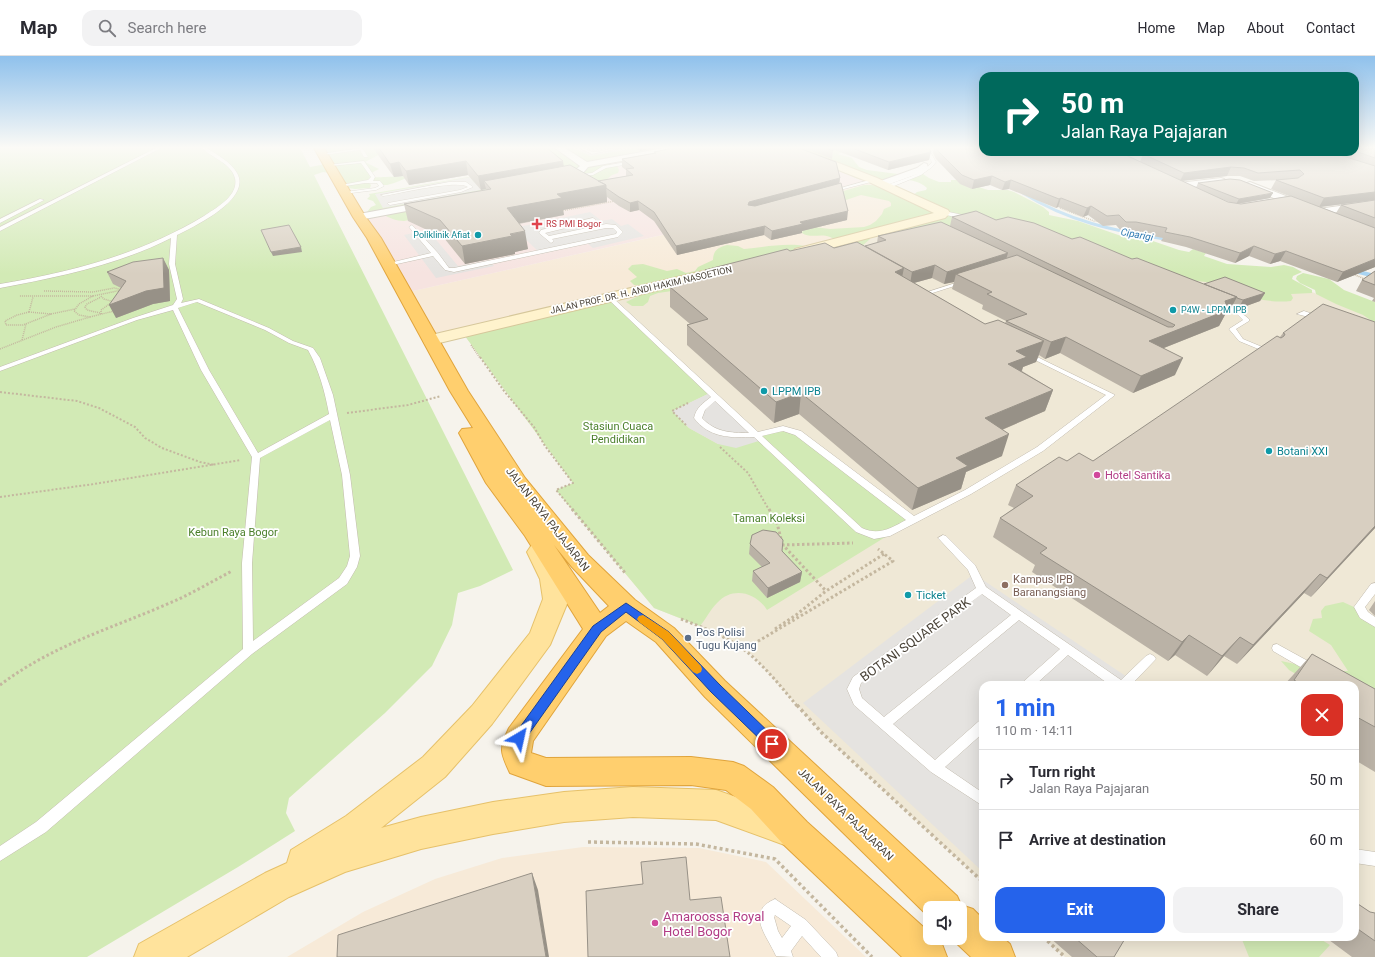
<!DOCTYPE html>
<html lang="en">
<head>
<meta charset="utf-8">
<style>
  body { margin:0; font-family:Roboto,sans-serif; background:#f2f2f3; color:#2b2b33; height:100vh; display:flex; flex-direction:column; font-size:15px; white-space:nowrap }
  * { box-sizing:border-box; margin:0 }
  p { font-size:13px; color:#7c7c81 }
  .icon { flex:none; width:22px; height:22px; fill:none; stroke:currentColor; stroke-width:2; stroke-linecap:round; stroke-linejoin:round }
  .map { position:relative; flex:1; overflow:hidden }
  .drawer { position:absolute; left:979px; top:625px; width:380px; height:260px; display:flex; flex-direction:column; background:#fff; border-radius:12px; box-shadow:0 4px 16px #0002 }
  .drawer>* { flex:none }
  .guide { position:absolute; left:979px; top:16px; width:380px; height:84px; border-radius:12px; box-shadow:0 4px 16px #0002; background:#00695c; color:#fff; overflow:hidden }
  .controls { position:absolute; left:923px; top:845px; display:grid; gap:8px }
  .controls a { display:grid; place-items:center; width:44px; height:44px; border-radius:8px; background:#fff; box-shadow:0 4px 16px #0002; font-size:20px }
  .pin { position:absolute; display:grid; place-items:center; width:34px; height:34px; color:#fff; margin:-17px; border:2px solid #fff; border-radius:50%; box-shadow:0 1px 4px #0007 }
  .me { position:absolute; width:44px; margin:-22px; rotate:36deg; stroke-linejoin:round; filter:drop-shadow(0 0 3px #0008) }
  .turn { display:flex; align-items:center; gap:14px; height:84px; padding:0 16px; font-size:18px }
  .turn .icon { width:52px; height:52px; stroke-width:2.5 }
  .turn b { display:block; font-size:28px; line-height:34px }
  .round { display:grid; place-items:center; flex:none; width:42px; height:42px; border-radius:12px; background:#f2f2f3 }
  .summary { display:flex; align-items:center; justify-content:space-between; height:68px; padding:0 16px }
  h1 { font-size:24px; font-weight:700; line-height:30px; color:#2563eb }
  .primary-button { display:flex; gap:8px; margin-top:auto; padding:8px 16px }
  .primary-button a { flex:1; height:46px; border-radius:12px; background:#2563eb; color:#fff; font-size:16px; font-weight:700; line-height:46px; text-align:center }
  .primary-button a+a { background:#f2f2f3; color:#2b2b33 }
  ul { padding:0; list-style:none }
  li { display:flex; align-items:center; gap:12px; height:60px; padding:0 16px; border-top:1px solid #e1e1e2 }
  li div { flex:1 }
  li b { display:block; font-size:15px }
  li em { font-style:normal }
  header { display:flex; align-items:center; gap:24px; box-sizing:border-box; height:56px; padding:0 20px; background:#fff; border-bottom:1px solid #e1e1e2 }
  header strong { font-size:19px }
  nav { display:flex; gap:22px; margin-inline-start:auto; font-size:14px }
  .search { width:280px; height:36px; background:#f2f2f3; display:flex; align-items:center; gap:10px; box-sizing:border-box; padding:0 14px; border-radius:12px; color:#7c7c81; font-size:15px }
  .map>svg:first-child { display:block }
</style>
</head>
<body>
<header>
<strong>Map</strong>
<div class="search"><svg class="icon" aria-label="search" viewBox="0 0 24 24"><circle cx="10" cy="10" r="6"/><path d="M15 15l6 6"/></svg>Search here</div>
<nav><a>Home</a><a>Map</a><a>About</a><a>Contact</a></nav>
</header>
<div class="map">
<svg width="1375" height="901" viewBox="0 0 1375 901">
  <rect width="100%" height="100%" fill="#f6f3ec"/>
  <path fill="#f7ead8" d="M873,124L944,157L431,284L404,237L676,176Z
    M583,791L699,792L766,806L866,901H287L363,856L435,823L502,802Z"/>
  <path fill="#efe8d6" d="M956,160L1312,236L1355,253L1375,265V901H1065L1043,881H1355V629H983V826L822,677L756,603L745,593L700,570L654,552L556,434L573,427L462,276L836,190Z"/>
  <path fill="#f6e3e0" d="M677,92H791L873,124L769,155L404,237L359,161L583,111Z"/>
  <path fill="#d2eab5" d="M0,92H300L310,111L321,109L328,104L316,96V94L313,92H374L382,97L365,106L379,113L369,118L370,121C373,122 404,120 411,120C403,123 396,127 387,129C378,130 379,123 369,127L371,129L370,132L355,133L341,131L329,117L323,116L314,119L513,514L480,530L458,537L452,569L432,610L385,657L289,742L286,757L295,775L238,811L87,901H0Z
    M539,92H571L581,95L625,92H673L606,108L617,110L619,114L618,117L612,119L600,129L404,165C396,165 391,162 383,159C378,157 372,159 367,156L371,151L376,149L373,145L367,143L370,140L369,138L492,117Z
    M784,92H835L843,96L837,98L852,102L859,111L867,114L898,118L920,116L929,122L939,126H951V124H957L988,134H1008L1014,136L1043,151L1049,156V159L1078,165L1127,182L1150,184L1179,194L1189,196L1193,193L1206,197L1204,200L1227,208L1271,211L1284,209L1293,211L1302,216L1293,220L1292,223L1312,234V237L1291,238L1293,242L1291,245C1262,248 1233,237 1206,226L1197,225L1191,226L953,170L883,181L880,178L869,180L870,183L862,190L847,194C845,193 841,192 838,190C835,187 835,183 830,181C820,177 811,183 802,177L803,174L814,171L830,173L864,171L870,169L876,165L882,158L884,153L891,150V147L889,145L861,139L843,145L840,136L864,129H872L912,140L917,136L926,134L927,132C908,113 869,135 849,118Z
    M727,189L738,190L744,193C766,191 788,186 810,191L679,234L658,237L650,240L648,246L643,250H632L626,246L643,238L644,230L634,229L630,225L637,221L628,213L632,209L643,208L667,215L677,213L686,217L695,215L698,211L713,204C713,194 719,191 727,189Z
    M1303,217L1329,223L1344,234L1375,246V267L1363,259L1336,248L1316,238L1315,234L1300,227L1296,223L1297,220Z
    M610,242L710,337L673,355L689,372L718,388L756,379L791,374L913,464L767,554C756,536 732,530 717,547C710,554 706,563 700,570L654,552L556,434L573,427L462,276Z
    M1343,546L1367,557L1375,567V662L1355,629H1315L1289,614L1281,605L1328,615H1348L1331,589L1309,575L1313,563L1322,562L1321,555L1325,550Z
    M1241,881H1317L1330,889L1319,901H1249Z"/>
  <path fill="#e5e3e0" d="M575,92H636L590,100Z
    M470,121L474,126L507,129L383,152L375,138Z
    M590,156L602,165L612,163L621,170L628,168L644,180L593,192L587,187L541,198L514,172Z
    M428,174L458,210L489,204L494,210L436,222L404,179Z
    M710,337L762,384L736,392L718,388L689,372L672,355Z
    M974,518L1139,629H983V816L803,647Z"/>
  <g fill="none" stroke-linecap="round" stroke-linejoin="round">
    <path stroke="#a9d4f2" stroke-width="3" d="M1023,137C1067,165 1115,175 1165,183L1168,180"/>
    <path stroke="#a9d4f2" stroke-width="4" d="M1355,215L1375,220"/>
    <defs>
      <path id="lane" d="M156,92H161L0,175V171Z
        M202,92H207C217,99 231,106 237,117C252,143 195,170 177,179L175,208L183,243L181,247L199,243L269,272L293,285L313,292L320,302L333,339L350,419L360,500L357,511L347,528L252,598L46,776L0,805V790L36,766L243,593L242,507L252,401L201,314L173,254L137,264L0,315V311L133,262L173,249L177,243L169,208L171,182C118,209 58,221 0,232V228C72,216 141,198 204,160C216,152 239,140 235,122C231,107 212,102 202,92ZM197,246L265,274L289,287L308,294C319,314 325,336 329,358L258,397L209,314L178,252ZM330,364L342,419L350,500L347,510L339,522L253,585L252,507L260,402Z
        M362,92L368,101H364L360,94L323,99L321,98Z
        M580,92C585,92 588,95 593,96C601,96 611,92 620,92L592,98Z
        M924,92H928L936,106L932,111L921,119L889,132H885V130C901,123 921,120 932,106Z
        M364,105L375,121L373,125H380L384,130L376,134L343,138V137L345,136L375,132L379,130L377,127H365L339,131V130L341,129L368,124L371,121L361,107L330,110L328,109Z
        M633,105L635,107L606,112L593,119L576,120L574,119L592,117L603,110Z
        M873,123L875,125L832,136L830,135Z
        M449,126H466L473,131L461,136L390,149L388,148V147L460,134L468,131C458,123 397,138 383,140L381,139Z
        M40,143L44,144L0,167V163Z
        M944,155L968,160L971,162L968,164L942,158L941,157Z
        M593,162L596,164L595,165L545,177L549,180L606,168L616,169L623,176L618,181L454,216L445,214L433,200L388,210L385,208L431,197L409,171L412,169L438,197L449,212H454L616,178L617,176L613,172H606L552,183L554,185L551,187L539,177L541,174Z
        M962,225L967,226L923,240L918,239Z
        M608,241H612L758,376L783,370L801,375L914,460L965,434L1037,391L1106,339L1025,299V297H1029L1115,339L1043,395L971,438L890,480L874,483L856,476L754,381C731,382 709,382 694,362C696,352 703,347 711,341L608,243ZM715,345L749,377C730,377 715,376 702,362L705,354ZM783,375L795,379L906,464C891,472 879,480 862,472L762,380Z
        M1217,248C1228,247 1241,256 1249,263V265L1236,273L1243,283L1272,295V297H1268L1239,285L1229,273L1243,264L1237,258L1217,250Z
        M1304,255L1322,261L1323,262L1320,264L1297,258Z
        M943,479L946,480L975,509L986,531L1121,624L1146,600L1150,598L1154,600L1156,603L1131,629H1110L1068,599L1035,629H1021L1023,626L1060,593L1019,564L893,668L935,704L979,665L983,664V677L945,711L983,737V750L931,716L854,649L847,633L853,621L976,532L968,514L940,484L938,482ZM982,538L1011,559L884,661L862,642L859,633L861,627Z
        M1375,527V538L1365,551L1368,556L1375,561V571L1360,562L1354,551L1371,528Z
        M1277,588L1317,610L1319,613L1317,616L1313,618L1309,616L1273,595L1272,592L1273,589Z
        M1355,793L1375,796V810L1355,807Z
        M775,843L806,864L836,896L838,901H821L802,880L791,895L793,901L776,900C768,881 744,856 775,843ZM775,859L791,870L782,882L778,875L774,861Z"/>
      <path id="street" d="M555,92H565L587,106L664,92H681L677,95L588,111C582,120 567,128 556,125L554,123L556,121L572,117L580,110Z
        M924,107L927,108L928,112L923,116L884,130H878L876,128L878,126L917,112Z
        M1221,122L1224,123L1226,125L1224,127L1179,133L1174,130L1179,127Z
        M1250,126L1306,148L1307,150L1302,153L1298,152L1247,131L1245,129L1247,127Z
        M429,145L433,146L434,148L433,150L359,164L354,161L359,158Z
        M1375,145V151L1318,159L1313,156L1318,153Z"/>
      <path id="secondary" d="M786,92H800L877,122L948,154L950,157L945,162L800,200L795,199L793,196L795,193L934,157L869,126L787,94Z
        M733,208L738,209L740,212L738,215L431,289L425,288L423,284L425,280L431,279Z"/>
      <path id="primary" d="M539,488L547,490L564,523L569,543L550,589L492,668L445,721L381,772L421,761L493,746L564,736L633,731L716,734L802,764L806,775L802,786L790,791L716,764L633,761L564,766L493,778L421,793L345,816L289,841L187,901H134L139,888L265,817L287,807L291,794L346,760L423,701L472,650L530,577L543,543L540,523L527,496L531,490Z"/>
      <path id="highway" d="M314,92H324L365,160L381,182L468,335L525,422L588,499L635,544L674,572L725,625L957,840L961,849L973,853L983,863V881H1002L1010,888L1015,901H971L951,882H960V852H930V862L705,641L656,586L626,565L606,580L533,685L531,697L546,702L691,701L733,706L744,710L773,731L807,766L930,877V882H935L942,888L947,901H902L783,788L751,753L726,734L691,729L546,730L510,717C500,696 499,693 509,672L583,573L525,480L486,427L459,377L462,373L473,372L450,335L367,182L353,161ZM554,489L572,511L609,550L600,557Z"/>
    </defs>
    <use href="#lane" stroke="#c2bbae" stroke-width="1"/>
    <use href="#street" stroke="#c2bbae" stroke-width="2"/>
    <use href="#secondary" stroke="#d6c79b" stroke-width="2"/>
    <use href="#primary" stroke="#e6c16a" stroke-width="2"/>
    <use href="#highway" stroke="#e0a43c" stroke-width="2"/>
    <path stroke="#c4b79f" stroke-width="1.5" stroke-dasharray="1 1" stroke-linecap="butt" d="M1060,152L1094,165H1100
      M561,155L615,145
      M1353,218L1367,224
      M44,235L93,236L114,232L123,234
      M93,240L122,234
      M101,240L104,243L114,246
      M29,256L51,258L23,269H6L5,265L17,259Z
      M29,256L33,241
      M100,257L87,254L85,251L87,248L101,241
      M51,258L75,253
      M101,258V254L111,247
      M90,261L114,255
      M22,284L26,268
      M471,289L480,302
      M0,293L56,271L90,261L79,259L74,255L79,248L93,240H19"/>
    <path stroke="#c4b79f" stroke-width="2" stroke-dasharray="2 2" stroke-linecap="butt" d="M480,301L504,335L534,371L545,390L573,427L556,434L573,454
      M0,336L77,345L99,352L135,371L145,382L162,392L200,406L215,409
      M347,357L408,349L441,340
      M686,369L672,355L688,347
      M720,391L748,417L769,454
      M0,441L94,428L241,404"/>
    <path stroke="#c4b79f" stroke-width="3" stroke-dasharray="2.5 2.5" stroke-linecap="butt" d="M572,453L626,518
      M769,453L777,467L781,483
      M782,488L826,535
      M782,489L853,487
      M681,563C707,573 736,584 756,604C771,618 784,634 797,650
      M775,573L796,559L826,535L884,498
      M745,593L893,505L878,493
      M0,629C53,589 110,573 170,547C191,538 211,526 232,515"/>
    <path stroke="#c4b79f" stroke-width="3.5" stroke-dasharray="3 3" stroke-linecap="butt" d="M797,649L822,677L983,826
      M588,786L696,788L775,803L872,901
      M1043,881L1065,901"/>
    <use href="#lane" fill="#fff" fill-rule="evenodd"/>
    <use href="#street" fill="#fff" fill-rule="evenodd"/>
    <use href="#secondary" fill="#fff3cd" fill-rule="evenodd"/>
    <use href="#primary" fill="#ffe39c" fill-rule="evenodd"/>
    <use href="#highway" fill="#ffcf6e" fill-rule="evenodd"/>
  </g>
  <path fill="#bab2a6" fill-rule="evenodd" d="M373,92H547L564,110L598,125L626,120V114L622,111V103L654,97V96L840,122L839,127L847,164L802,175V177L771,184L764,179L677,199L654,165L639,154L630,156L619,150L607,141V146L563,154L564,159L519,168L528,193L515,196V198L465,208L444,182L408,165L404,148L486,134V133L481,134L468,119L409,129L403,120L394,121Z
    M636,92H656L640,95Z
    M804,92H929V104L888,114L832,93L833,95L832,103Z
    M929,92H983L1140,106L1143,98L1193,96H1355V92H1375V144L1321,151L1336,157L1341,149L1375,144V211L1337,226L1280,205L1270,208L1249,200L1235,207L1186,191L1161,185L1163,182L1132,176H1122L1116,169L1103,170L1088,159L1083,161L1058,151L1056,152L1009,133L1002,134L990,129L972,133L960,128L936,103L933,97L934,92ZM1227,120H1240L1254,125L1280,124H1276L1271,133L1289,140L1241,148H1239L1270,142L1198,127L1196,132L1182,125ZM1214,140L1232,147L1228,146Z
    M952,161L996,164L1072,183L1204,228L1265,237L1260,245L1238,253L1232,251L1229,256L1226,257L1219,270L1164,292L1175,319L1133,337L1060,297L1045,303L1039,299L1036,306L1023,311L1022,315L1053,334L1045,355L1002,374V400L966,416L961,433L912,454L799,358L774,367L687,289V269L690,268L670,251V231L705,222V214L790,195L865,190L877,187L878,180L950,170ZM932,222L944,228L954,226L952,233L983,249L982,253L1006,265L1005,267L985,268L914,227Z
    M163,202L169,214L170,245L153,248L116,262L121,232L113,228L107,216Z
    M1375,215V246L1372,245L1374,242L1356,235L1362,224Z
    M1375,266V472L1311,541L1304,537L1237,608L1224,600L1207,620L1175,599L1168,605L1032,516L1035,509L993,481L1000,462L1014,452L1008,449L1016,429L1067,405H1093L1280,281L1283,277Z
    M750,488L782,495L802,516L800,526L767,542L752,525L753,515L762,511L749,498Z
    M1375,545V560L1369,554Z
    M1312,598L1375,633V716L1355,704V629H1284Z
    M1355,846L1370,856L1375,857V901H1352L1325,881H1355Z
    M1049,881H1126L1114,901H1072Z"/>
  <path fill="#979187" d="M640,92H656L640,95Z
    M931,96L929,104L888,114L889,106Z
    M466,105L468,119L409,129L406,115Z
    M563,105L565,118L484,125L486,133L481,134L478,120Z
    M399,106L403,120L394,121L390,108Z
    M1231,111L1227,120L1180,125L1184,117Z
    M992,120L990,129L972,133L974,124Z
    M840,122L839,130L748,158V149L749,146Z
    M1011,124L1009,133L1002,134L1005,126Z
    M606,129L607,146L563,154L564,159L510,169L507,152L557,138Z
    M1375,136V144L1319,151L1324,142Z
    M1273,137L1270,142L1236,148L1239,143Z
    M1061,142L1058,151L1056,152L1059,143Z
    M638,145L639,154L630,156V147Z
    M1091,150L1088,159L1083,161L1087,152Z
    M848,155L847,164L802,175V177L771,184L772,175L800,166Z
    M765,170L764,179L677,199L676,190Z
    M525,175L528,193L515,196V198L465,208L462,190Z
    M1254,190L1249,200L1235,207L1240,197Z
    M301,191L302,196L273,200L271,196Z
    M1286,195L1280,205L1270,208L1275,198Z
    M1008,197L1004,210L956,218L954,226L944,228L947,216Z
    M163,202L169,214L170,245L153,248L116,262L109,249Z
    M1375,203V211L1337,226L1343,216Z
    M935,209L932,222L910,228L912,216Z
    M904,212L900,231L895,216Z
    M1265,237L1260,245L1238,253L1243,244Z
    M1237,241L1229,256L1226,257L1219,270L1141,301L1149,285L1225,245Z
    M1066,281L1060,297L1045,303L1051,286Z
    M1044,285L1036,306L1023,311L1019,322L1008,308L1016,295Z
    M1183,302L1175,319L1133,337L1141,320Z
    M1053,334L1045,355L978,384L985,362Z
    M801,337L799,358L774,367L776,346Z
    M1009,378L1002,400L966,416L961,433L912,454L918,432L956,402Z
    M1375,470V472L1311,541L1327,522Z
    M802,516L800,526L767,542L768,532Z
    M1320,518L1304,537L1237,608L1253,589Z
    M1189,579L1175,599L1168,605L1182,586Z
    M1240,581L1224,600L1207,620L1222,600Z
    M532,817L538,834L549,901H546Z"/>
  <path fill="#d8cfc1" stroke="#979187" d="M379,92H547L563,105L478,120L466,105L406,115L399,106L390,108Z
    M673,92H799L836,106L840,122L749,146L748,149L755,150L841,127L848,155L800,166L803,168L772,175L765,170L676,190L654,156L638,145L630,147L619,141L606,132V129L598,125L633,119L626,113L634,112L622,103L656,97L654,96Z
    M826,92H832L833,95Z
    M852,92H929L931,96L889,106Z
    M936,92H983V96H1119L1228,146L1241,148L1291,140L1375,172V203L1343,216L1286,195L1275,198L1254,190L1240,197L1190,181L1165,176L1167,172L1136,166H1126L1119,159L1107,160L1091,150L1087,152L1061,142L1059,143L1011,124L1005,126L992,120L974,124L962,119L938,95Z
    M1355,92H1375V102L1355,95Z
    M1162,96H1330L1375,110V136L1324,142L1276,124L1298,122L1304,118L1300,114L1258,117L1244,112L1231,111L1184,117L1143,98Z
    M570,109L606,129L557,138L562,142L507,152L525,175L510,178L512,180L462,190L440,164L404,148L491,133L484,125Z
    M1230,123L1240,124L1273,137L1239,143L1198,127Z
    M1375,144V162L1341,149Z
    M976,155L996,164L1008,161L1034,167L1072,183L1080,181L1132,203L1137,202L1237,241L1225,245L1228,254L1149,285L1183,302L1141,320L1066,281L1051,286L1006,265L1027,258L987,238L992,236L956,218L1017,199L1168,271H1173L1175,269L952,161Z
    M941,166L1008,197L947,216L935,209L912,216L865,190L886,184L878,180Z
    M289,169L301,191L271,196L261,174Z
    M857,186L904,212L895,216L985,268L998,264L1044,285L1016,295L1027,301L1008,308L1053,334L985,362L1009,378L956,402L968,410L918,432L801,337L776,346L687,269L708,263L670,231L713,220L705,214L787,193L790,195L825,187L834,192Z
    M163,202L164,232L146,235L109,249L126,225L107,216L133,206Z
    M1375,215V229L1362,224Z
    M1225,221L1265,237L1243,244L1237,242V241L1204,228Z
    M1323,248L1375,266V470L1327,522L1320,518L1253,589L1240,581L1222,600L1189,579L1182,586L1040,497L1047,492L1000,462L1033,440L1016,429L1059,401L1067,405L1079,397L1093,405L1277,280L1281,282L1284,280L1285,278L1283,277Z
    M763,474L776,476L783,484L782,495L802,516L768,532L753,515L770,507L750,488L752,479Z
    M1312,598L1375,633V671L1355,660V629H1302L1294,624Z
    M686,801L690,844L721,841L730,901H588L586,835L643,828L641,806Z
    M532,817L546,901H337L338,879Z
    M1355,846L1370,856L1375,857V885L1355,871Z
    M1074,881H1126L1114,901H1097Z"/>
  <linearGradient id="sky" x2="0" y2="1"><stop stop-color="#8fc1ec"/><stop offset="0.42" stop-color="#fbfaf6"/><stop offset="1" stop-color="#fbfaf6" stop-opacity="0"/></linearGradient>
  <rect width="1375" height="218" fill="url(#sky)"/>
  <path fill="#2563eb" stroke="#184099" d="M626,547L669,576L720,629L777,684L778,688L777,691L772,693L768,691L711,636L662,583L626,556L601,576L524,685L519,687L515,685L513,682L515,678L593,570Z"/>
  <path fill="#f59e0b" d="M643,559L669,576L701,610L702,613L701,616L697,618L693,616L662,583L639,566L637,563L639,560Z"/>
  <path fill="#e0444e" stroke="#fff" stroke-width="1.5" d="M535 162h4v4h4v4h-4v4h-4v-4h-4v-4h4z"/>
  <g fill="#0f9aa8" stroke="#fff" stroke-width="1.5">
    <circle cx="478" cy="179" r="4"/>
    <circle cx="1173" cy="254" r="4"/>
    <circle cx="764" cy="335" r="4"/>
    <circle cx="1269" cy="395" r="4"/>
    <circle cx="908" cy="539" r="4"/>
  </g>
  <g fill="#d1479c" stroke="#fff" stroke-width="1.5">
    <circle cx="1097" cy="419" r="4"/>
    <circle cx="655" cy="867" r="4"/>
  </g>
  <circle fill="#8d6e63" stroke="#fff" stroke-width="1.5" cx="1005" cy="529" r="4"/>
  <circle fill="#5c6f8a" stroke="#fff" stroke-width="1.5" cx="688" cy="582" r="4"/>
  <g text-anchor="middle" stroke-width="3.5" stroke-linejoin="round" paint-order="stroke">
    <g font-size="9" fill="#be3a42" stroke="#fff" text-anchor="start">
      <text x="546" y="171">RS PMI Bogor</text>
    </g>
    <g font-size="9" fill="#0d838f" stroke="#fff" text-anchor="end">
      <text x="470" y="182">Poliklinik Afiat</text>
      <text x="1181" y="257" text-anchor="start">P4W - LPPM IPB</text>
    </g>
    <g font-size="9" fill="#4b4439" stroke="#fff">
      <text transform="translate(641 234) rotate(-13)" y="3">JALAN PROF. DR. H. ANDI HAKIM NASOETION</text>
    </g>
    <g font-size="10" font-style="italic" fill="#2e7ab2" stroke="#fff">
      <text transform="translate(1137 178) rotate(10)" y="4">Ciparigi</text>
    </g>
    <g font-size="11" fill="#0d838f" stroke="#fff" text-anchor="start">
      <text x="772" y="339">LPPM IPB</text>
      <text x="1277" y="399">Botani XXI</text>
      <text x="916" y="543">Ticket</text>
    </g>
    <g font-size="11" fill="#4a7f2a" stroke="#fff">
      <text x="618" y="374">Stasiun Cuaca<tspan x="618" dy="13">Pendidikan</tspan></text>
      <text x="769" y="466">Taman Koleksi</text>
      <text x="233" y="480">Kebun Raya Bogor</text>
    </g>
    <g font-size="11" fill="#b23c85" stroke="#fff" text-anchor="start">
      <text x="1105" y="423">Hotel Santika</text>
    </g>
    <g font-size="11" fill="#4b4439" stroke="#fff">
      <text transform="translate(548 463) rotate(52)" y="4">JALAN RAYA PAJAJARAN</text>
      <text transform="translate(846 758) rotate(44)" y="4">JALAN RAYA PAJAJARAN</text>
    </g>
    <g font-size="11" fill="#785e54" stroke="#fff" text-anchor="start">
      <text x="1013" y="527">Kampus IPB<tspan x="1013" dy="13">Baranangsiang</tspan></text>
    </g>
    <g font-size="11" fill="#4e5e75" stroke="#fff" text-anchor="start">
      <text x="696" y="580">Pos Polisi<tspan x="696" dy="13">Tugu Kujang</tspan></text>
    </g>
    <g font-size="13" fill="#4b4439" stroke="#fff">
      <text transform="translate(915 583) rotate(-36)" y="5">BOTANI SQUARE PARK</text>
    </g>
    <g font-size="13" fill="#b23c85" stroke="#fff" text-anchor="start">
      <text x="663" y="865">Amaroossa Royal<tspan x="663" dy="15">Hotel Bogor</tspan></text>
    </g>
  </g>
</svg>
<div class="controls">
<a><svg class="icon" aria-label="sound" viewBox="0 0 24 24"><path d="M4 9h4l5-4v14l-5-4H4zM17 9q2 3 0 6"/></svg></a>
</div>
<div class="pin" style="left:772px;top:688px;background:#d93025"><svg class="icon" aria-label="arrive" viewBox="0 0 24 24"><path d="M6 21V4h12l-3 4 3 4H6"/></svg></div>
<svg class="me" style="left:519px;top:682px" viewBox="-20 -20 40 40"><path d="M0-17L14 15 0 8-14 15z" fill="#2563eb" stroke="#fff" stroke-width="4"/></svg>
<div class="guide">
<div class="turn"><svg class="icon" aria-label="right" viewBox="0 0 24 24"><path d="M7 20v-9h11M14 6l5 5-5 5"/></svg><div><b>50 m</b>Jalan Raya Pajajaran</div></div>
</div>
<section class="drawer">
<div class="summary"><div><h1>1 min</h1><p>110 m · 14:11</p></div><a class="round" style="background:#d93025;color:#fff"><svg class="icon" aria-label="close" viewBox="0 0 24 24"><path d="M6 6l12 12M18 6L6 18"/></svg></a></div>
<ul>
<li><svg class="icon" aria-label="right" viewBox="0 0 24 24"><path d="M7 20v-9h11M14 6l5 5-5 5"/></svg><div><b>Turn right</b><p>Jalan Raya Pajajaran</p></div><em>50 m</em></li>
<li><svg class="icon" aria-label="arrive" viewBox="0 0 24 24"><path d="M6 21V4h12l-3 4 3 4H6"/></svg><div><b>Arrive at destination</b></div><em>60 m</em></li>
</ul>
<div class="primary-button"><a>Exit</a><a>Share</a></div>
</section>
</div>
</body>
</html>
